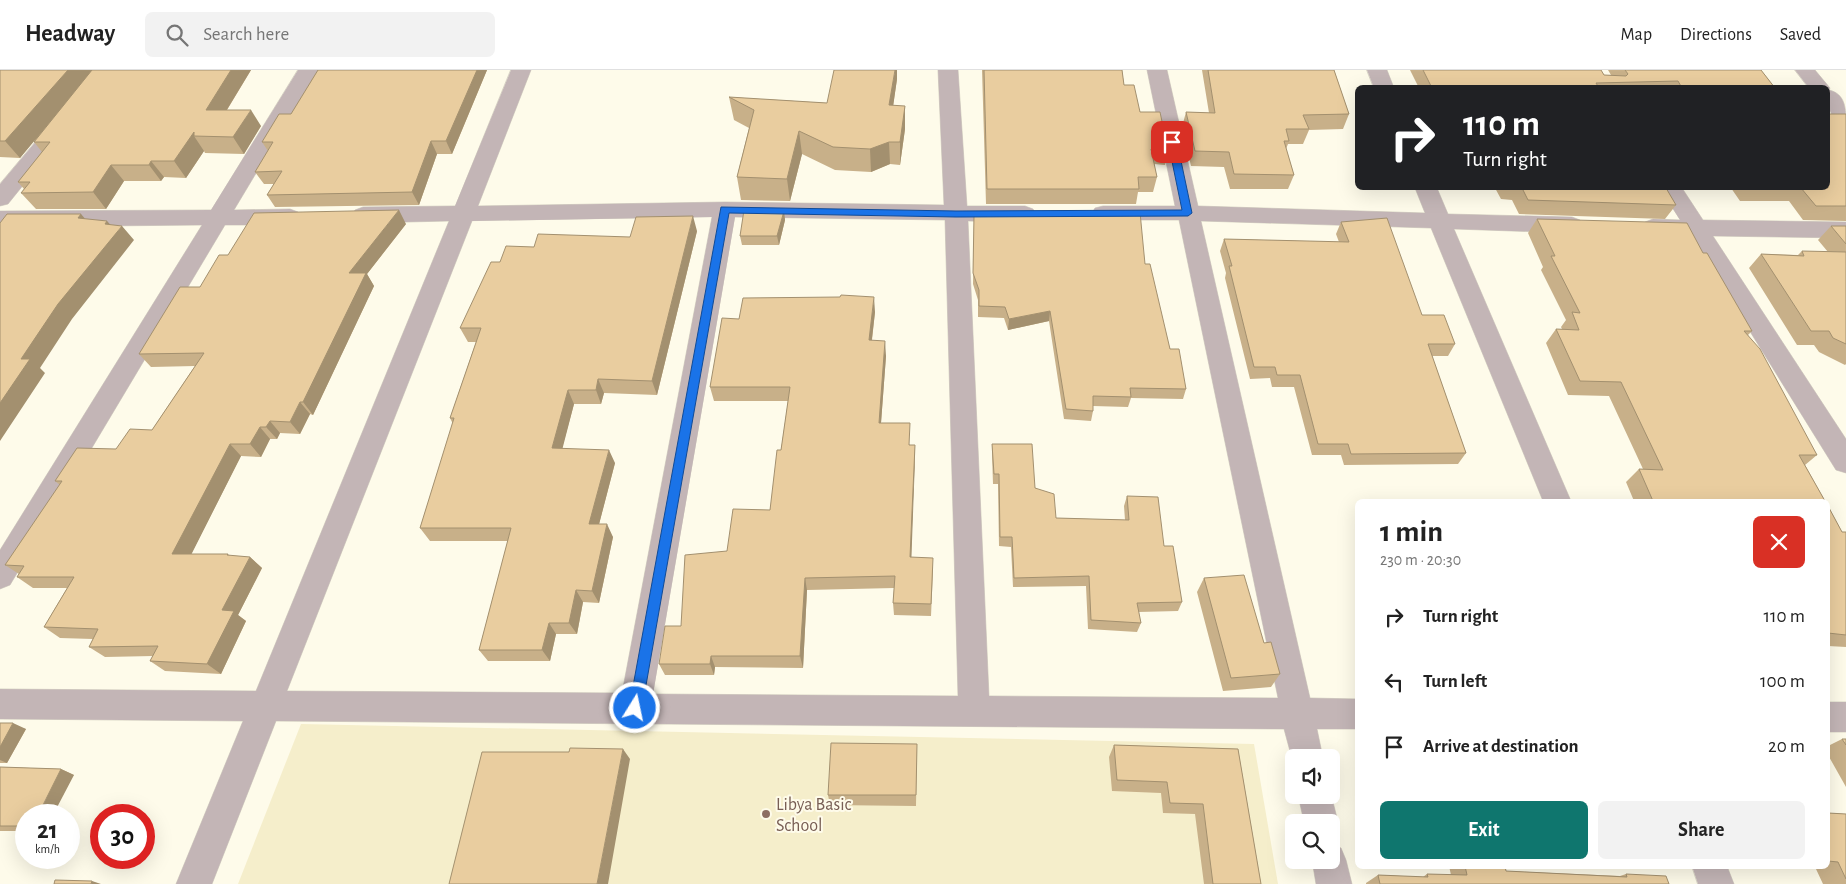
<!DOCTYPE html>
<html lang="en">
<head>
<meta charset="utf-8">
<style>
  body { margin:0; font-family:"Alegreya Sans",sans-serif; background:#f2f2f2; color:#222; height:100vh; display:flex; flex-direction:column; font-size:19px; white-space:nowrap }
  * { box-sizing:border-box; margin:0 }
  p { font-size:16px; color:#767676 }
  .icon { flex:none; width:28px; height:28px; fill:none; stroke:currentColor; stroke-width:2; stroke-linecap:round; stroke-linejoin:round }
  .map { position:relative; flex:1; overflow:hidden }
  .sheet { position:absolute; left:1355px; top:429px; width:475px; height:370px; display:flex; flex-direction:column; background:#fff; border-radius:8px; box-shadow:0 5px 20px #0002 }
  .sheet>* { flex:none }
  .banner { position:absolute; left:1355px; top:15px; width:475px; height:105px; border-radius:8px; box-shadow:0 5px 20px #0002; background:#202124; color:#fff; overflow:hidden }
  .fabs { position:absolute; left:1285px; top:679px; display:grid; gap:10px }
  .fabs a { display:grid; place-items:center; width:55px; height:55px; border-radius:8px; background:#fff; box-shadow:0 5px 20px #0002; font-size:25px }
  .speed { position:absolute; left:15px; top:734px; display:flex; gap:10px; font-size:25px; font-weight:700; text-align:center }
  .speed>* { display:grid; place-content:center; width:65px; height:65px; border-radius:50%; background:#fff; box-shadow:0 5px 20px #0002; line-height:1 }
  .speed small { font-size:12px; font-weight:400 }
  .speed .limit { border:8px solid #d22; background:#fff; color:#111 }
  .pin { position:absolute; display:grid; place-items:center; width:42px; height:42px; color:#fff; margin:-21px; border-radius:10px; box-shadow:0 2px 8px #0006 }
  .me { position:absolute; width:55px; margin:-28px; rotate:10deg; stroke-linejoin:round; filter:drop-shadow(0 0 4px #0008) }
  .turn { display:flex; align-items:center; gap:18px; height:105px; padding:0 25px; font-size:22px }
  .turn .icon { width:65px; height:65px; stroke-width:2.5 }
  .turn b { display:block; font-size:35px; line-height:42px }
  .round { display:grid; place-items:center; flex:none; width:52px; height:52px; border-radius:8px; background:#f2f2f2 }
  .overview { display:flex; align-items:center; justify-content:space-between; height:85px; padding:0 25px }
  h1 { font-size:30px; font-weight:600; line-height:38px }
  .button { display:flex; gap:10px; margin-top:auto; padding:10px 25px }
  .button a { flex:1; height:58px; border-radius:8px; background:#0f766e; color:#fff; font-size:20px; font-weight:600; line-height:58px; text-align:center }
  .button a+a { background:#f2f2f2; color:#222 }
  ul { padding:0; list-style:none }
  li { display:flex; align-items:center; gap:15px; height:65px; padding:0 25px }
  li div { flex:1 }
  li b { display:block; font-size:19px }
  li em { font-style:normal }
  header { display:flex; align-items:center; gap:30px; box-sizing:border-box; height:70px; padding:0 25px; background:#fff; border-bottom:1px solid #e0e0e0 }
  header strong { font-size:24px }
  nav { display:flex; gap:28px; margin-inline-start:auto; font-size:18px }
  .search { width:350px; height:45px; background:#f2f2f2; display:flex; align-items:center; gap:12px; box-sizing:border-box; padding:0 18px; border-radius:8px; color:#767676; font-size:19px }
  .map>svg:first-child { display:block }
</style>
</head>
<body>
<header>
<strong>Headway</strong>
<div class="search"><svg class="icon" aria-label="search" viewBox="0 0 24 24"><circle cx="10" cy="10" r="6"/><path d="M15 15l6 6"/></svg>Search here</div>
<nav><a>Map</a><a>Directions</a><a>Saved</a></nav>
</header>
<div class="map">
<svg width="1846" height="814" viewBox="0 0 1846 814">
  <rect width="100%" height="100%" fill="#fefbea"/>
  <path fill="#f5eecb" d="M301,654L1254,674L1278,814H238Z"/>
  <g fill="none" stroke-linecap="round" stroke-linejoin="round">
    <defs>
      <path id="street" d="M96,0H116L8,134L0,136V114Z
        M298,0H318L234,140L290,139L298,142L301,147L298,152L290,155H225L10,515L0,519V480L202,155L0,157V141L211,140Z
        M511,0H531L478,136L725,132L944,135L938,0H958L967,136H1025L1033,139L1036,144L1033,149L1025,152L968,151L989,626L1278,628L1179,150H1103L1095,148L1092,143L1095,138L1103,136H1175L1147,0H1167L1198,136L1425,143L1415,118H1437L1448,144L1572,147L1580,150L1583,155L1580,160L1572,163L1454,159L1571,431H1543L1431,158L1201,151L1310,628L1358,629V659H1317L1323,688H1294V696L1284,659L276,651L212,814H176L243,651L0,649V619L256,621L449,151L363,153L355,150L352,145L355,140L363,137L455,136ZM712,147L622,623L287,621L472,151ZM735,147L945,150L958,626L653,624Z
        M1367,0H1387L1394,18H1374Z
        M1795,0H1815L1830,18L1829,20C1846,24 1846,40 1846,54C1827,49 1828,34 1828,18H1809Z
        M1660,118H1682L1703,150L1846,152V168L1713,166L1846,369V403L1836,400L1690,165H1653L1645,162L1642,157L1645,152L1653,149L1680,150Z
        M1828,632H1846V662H1828Z
        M1331,724L1338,752L1331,765V752H1304L1298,725Z
        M1331,774L1341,778L1346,790L1352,814H1316L1312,790H1331Z
        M1692,796H1727L1734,814H1698Z"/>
    </defs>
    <use href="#street" stroke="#d9d6c6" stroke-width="1"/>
    <use href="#street" fill="#c3b5b6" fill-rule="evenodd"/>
  </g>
  <path fill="#c8b089" d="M0,0H251L227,40L261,56L244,84L205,83L204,81L186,108L164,107L161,111H124L106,139H36L21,123L24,119L18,112L42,82L34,72L35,69L20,88L0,87Z
    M318,0H487L452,84H437L419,135L275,137L267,125L274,114H264L255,102L268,81L262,72L291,44Z
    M982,0H1122L1124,15L1140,42L1168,80L1165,95L1154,94L1157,107L1153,122H1138L1136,134H986Z
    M1202,0H1334L1349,44L1343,59L1309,60L1303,74H1288L1286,79L1294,105L1288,119H1230L1224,97L1191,96L1182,57L1186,42L1209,43Z
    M1410,0H1601L1604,5H1611L1608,0H1761L1775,18H1419Z
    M897,9L893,36H905V59L900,95L890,94L871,102L835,100L802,84L790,131L741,130L737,107L749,58L734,50L729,27L827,33Z
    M1846,44V151L1803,150L1789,131H1740L1731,118H1828Z
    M1495,118H1666L1676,135L1665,149L1519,144L1512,130L1501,129Z
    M784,141L785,150L779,175H742L740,166Z
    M974,146L1145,194L1170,279L1186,319L1183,329L1131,328L1128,337L1093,336V341L1091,351L1064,349L1049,251L1008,260L1004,248L978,247V230L973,214Z
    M1537,149L1703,183L1752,261L1748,265L1817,385L1805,395L1825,431H1634L1626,412L1639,399H1643L1609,326L1568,325L1546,273L1556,259H1562L1561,257L1566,250L1541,200L1543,197L1528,163Z
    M1341,152L1422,245L1455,274L1448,286H1432L1466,383L1458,394L1344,395L1341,385H1312L1294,317H1272L1270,308L1250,309L1225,208L1226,203L1220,181L1224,169L1339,172L1336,164Z
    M406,154L367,204L374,216L313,345L310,344L300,364L280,363L277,369H270L261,387L241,386L191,484H228L230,486L250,487L262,498L238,545L246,551L221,604L165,601L150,591L153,586L105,587L89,577L93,569L60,568L44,557L67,518H33L17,507L19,504L5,495L60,415L55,411L152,360L195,296L151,297L139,284L200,217L228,185Z
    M1831,156H1846V294L1845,295L1819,282L1814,275H1797L1749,198L1761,184L1798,185L1802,181L1828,182L1818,170Z
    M697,161L657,325L604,323L601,334H574L562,378L615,393L599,454L613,467L599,533L583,532L577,564H556L550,591H488L479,580L508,471H430L420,458L453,354L450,348L476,272H468L460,258L500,192L534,177L630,167Z
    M875,242L872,270L886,286L881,353L910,375H915L911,487L933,500L931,546L894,545L893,533L894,518L807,520L803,598L715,597L714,605H665L659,594L681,556L727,481L770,440L781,380L788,331H714L710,317L739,249Z
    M992,374L1035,418L1056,448L1125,450L1124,436L1127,426L1164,476L1182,532L1178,541L1138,542L1141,553L1137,562L1088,559L1086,516L1013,517L1011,477L999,476L998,414H993L992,384Z
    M1828,436L1842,462H1846V577L1828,576Z
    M1204,508L1264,573L1280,604L1271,617L1223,621L1197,522Z
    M0,653L26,659L7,693H0Z
    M1842,669H1846V717L1828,685V676Z
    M917,674L916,736L830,735L828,725Z
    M1114,675L1238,679L1261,814H1204L1195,744L1163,743L1161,723L1112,721L1109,687Z
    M0,697L61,699L74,705L26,745V761H0Z
    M1828,743L1846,744V814H1823L1816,799L1788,798V796H1828Z
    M1449,796H1505L1506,801L1620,806L1626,804L1669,814H1366V813L1378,805L1423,807L1427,804L1451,805Z"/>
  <path fill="#a3906f" d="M68,0H94L20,88L5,71Z
    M231,0H251L217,56L206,40Z
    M477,0H487L452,84L446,71Z
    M895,0H897V9L890,58L889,35Z
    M905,36V59L900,95V72Z
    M251,40L261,56L244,84L233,67Z
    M799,61L802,84L790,131L787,109Z
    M194,62V66L204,81L186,108L174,91Z
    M431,71L437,84L419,135L412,122Z
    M889,72L890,94L871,102L870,79Z
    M151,91L164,107L161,111L149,95Z
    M111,95L124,111L106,139L93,122Z
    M399,140L406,154L367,204L374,216L313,345L303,332L349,203Z
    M784,141L785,150L779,175L777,166Z
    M81,144L93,158L78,148Z
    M693,146L697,161L657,325L652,311Z
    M107,151L117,162L122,156L134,170L72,249L40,298L45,303L0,371V333L21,289L105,154Z
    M874,227L875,242L870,285L869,270Z
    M1050,241L1049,251L1008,260L1009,249Z
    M885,271L886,286L880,366L879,353Z
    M598,309L604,323L601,334L596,320Z
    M568,320L574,334L559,392L552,378Z
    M300,332L310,344L300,364L290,352Z
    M270,351L280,363L277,369L266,357Z
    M260,357L270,369L261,387L250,374Z
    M230,374L241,386L186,495L172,484Z
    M915,375V389L911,499L910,487Z
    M609,380L615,393L596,466L589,454Z
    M607,454L613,467L599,533L592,521Z
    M250,487L262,498L238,545L246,551L221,604L207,594L222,540Z
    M805,508L807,520L803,598L800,586Z
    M576,520L583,532L577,564L569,553Z
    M549,553L556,564L550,591L542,580Z
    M711,586L715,597L714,605L710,594Z
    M13,653L26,659L7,693L0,690V677Z
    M623,679L630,689L608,814H597Z
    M61,699L74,705L53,745H38Z
    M92,811L101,814H91Z"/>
  <path fill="#e9cd9f" stroke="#a3906f" d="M0,0H68L5,71H0Z
    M92,0H231L206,40H251L233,67L194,66V62L174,91H151L149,95H111L93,122L21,123L30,112H18L50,72H34Z
    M318,0H477L446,71H431L412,122L267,125L282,101L255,102L273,72H262L279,44H291Z
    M834,0H895L889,35L905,36L900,72H889L870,79L833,77L799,61L787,109L737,107L754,40L729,27L827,33Z
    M984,0H1122L1124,15H1134L1140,42H1160L1168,80L1151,79L1157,107H1138L1139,119H987Z
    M1208,0H1334L1349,44L1303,45L1309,59H1286L1289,71H1284L1294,105L1234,104L1229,82L1195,81L1186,42L1215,43Z
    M1423,0H1601L1604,5L1626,6L1628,4L1625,0H1761L1775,18H1682L1678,11L1596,13L1599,18H1432Z
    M1828,44H1846V136H1816L1801,118H1828Z
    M1522,118H1666L1676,135L1528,130Z
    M399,140L349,203H366L303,332H300L290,352L270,351L266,357H260L250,374H230L172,484H228L227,485L250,487L222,540L234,541L207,594L150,591L158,576L89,577L98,559L44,557L74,507H17L24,496L5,495L62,411H55L77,378L116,379L130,359L152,360L204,283L139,284L180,217H200L219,185H228L254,143Z
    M744,140L784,141L777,166H740Z
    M987,142H1140L1145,194H1150L1170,279H1179L1186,319L1130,318L1131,327L1093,326V341L1066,339L1050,241L1009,249L1005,237L979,236V220L973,203L974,146H987Z
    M7,144H81L78,148L107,151L105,154L122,156L58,234L21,289H30L0,333V153Z
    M693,146L652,311L598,309L596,320H568L552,378L609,380L589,454H607L592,521L576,520L569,553H549L542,580H479L511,458H420L454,348H450L481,258H460L491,192H500L506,176L534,177L538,164L630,167L636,147Z
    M1387,148L1422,245H1444L1455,274H1428L1466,383L1351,384L1348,374H1318L1300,305H1277L1275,297H1254L1229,196H1232L1224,169L1349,172L1341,152Z
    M1537,149L1687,153L1703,183H1707L1752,261H1744L1760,279L1817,385H1799L1825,431H1653L1639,399L1663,400L1621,312L1580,311L1556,259L1579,260L1572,242L1580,243L1551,186H1555Z
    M1831,156H1846V174Z
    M1802,181L1846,182V274L1833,268L1829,261H1811L1761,184L1804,186Z
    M841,225L874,227L869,270L885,271L879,353H910L909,375H915L910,487L933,488L931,534L893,533L895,506L805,508L800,586H711L710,594H659L665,556H681L685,485L727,481L733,439L770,440L777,380H781L790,317H710L722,248L739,249L743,228L840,227Z
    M992,374H1032L1035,418L1054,424L1056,448L1129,450L1127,426L1158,427L1164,476H1173L1182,532L1137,533L1141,553L1091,550L1089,506L1014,508L1012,467H1000L999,404H994Z
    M1828,436L1842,462H1846V565L1828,563Z
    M1244,505L1264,573L1271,572L1280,604L1231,608L1204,508Z
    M0,653H13L0,677Z
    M1842,669H1846V675Z
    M831,673L917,674L916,725H828Z
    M1114,675L1238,679L1261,814H1213L1203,734L1170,733L1167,712L1117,710Z
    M570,678L623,679L597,814H449L482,682H569Z
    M0,697L61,699L38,745H26V756H0Z
    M1828,743L1846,744V809L1838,792L1828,791Z
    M1465,796H1505L1506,801L1627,807L1626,804L1666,806L1669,814H1380L1378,805L1428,807L1427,804L1467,805Z
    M55,810L92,811L91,814H54Z"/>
  <path fill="#1a73e8" stroke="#114b97" d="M1172,69L1177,72L1192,143L1188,146L956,147L729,143L642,638L640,642L635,644L630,642L629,638L721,137L956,141L1182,140L1168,72Z"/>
  <circle fill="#8d6e63" stroke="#fefbea" stroke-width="2" cx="766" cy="744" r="5"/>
  <g text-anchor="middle" stroke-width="4" stroke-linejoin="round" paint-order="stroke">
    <g font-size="18" fill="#785e54" stroke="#fefbea" text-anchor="start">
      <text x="776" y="740">Libya Basic<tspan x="776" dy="21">School</tspan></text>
    </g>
  </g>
</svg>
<div class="fabs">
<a><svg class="icon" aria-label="sound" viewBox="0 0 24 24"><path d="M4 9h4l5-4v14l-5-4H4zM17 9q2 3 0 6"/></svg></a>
<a><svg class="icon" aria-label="search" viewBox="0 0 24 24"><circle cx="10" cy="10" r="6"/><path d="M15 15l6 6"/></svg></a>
</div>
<div class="speed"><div>21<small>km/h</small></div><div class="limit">30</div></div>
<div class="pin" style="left:1172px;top:72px;background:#d93025"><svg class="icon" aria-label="arrive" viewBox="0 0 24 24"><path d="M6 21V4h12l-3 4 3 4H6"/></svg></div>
<svg class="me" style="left:635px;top:638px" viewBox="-20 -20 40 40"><circle r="17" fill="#1a73e8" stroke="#fff" stroke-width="3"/><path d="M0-11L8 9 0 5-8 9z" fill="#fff"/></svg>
<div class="banner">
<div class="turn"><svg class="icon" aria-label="right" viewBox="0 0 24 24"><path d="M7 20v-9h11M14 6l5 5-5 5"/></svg><div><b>110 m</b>Turn right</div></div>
</div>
<section class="sheet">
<div class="overview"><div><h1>1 min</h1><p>230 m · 20:30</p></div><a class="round" style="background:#d93025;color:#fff"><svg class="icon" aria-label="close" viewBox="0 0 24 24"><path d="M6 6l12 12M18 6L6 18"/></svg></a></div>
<ul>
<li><svg class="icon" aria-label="right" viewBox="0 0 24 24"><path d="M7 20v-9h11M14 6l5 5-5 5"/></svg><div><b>Turn right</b></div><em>110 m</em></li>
<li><svg class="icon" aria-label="left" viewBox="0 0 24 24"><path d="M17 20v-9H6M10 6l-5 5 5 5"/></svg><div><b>Turn left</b></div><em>100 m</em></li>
<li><svg class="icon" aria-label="arrive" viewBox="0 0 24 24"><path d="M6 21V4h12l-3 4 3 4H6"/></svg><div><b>Arrive at destination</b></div><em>20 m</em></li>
</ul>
<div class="button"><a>Exit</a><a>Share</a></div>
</section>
</div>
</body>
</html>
